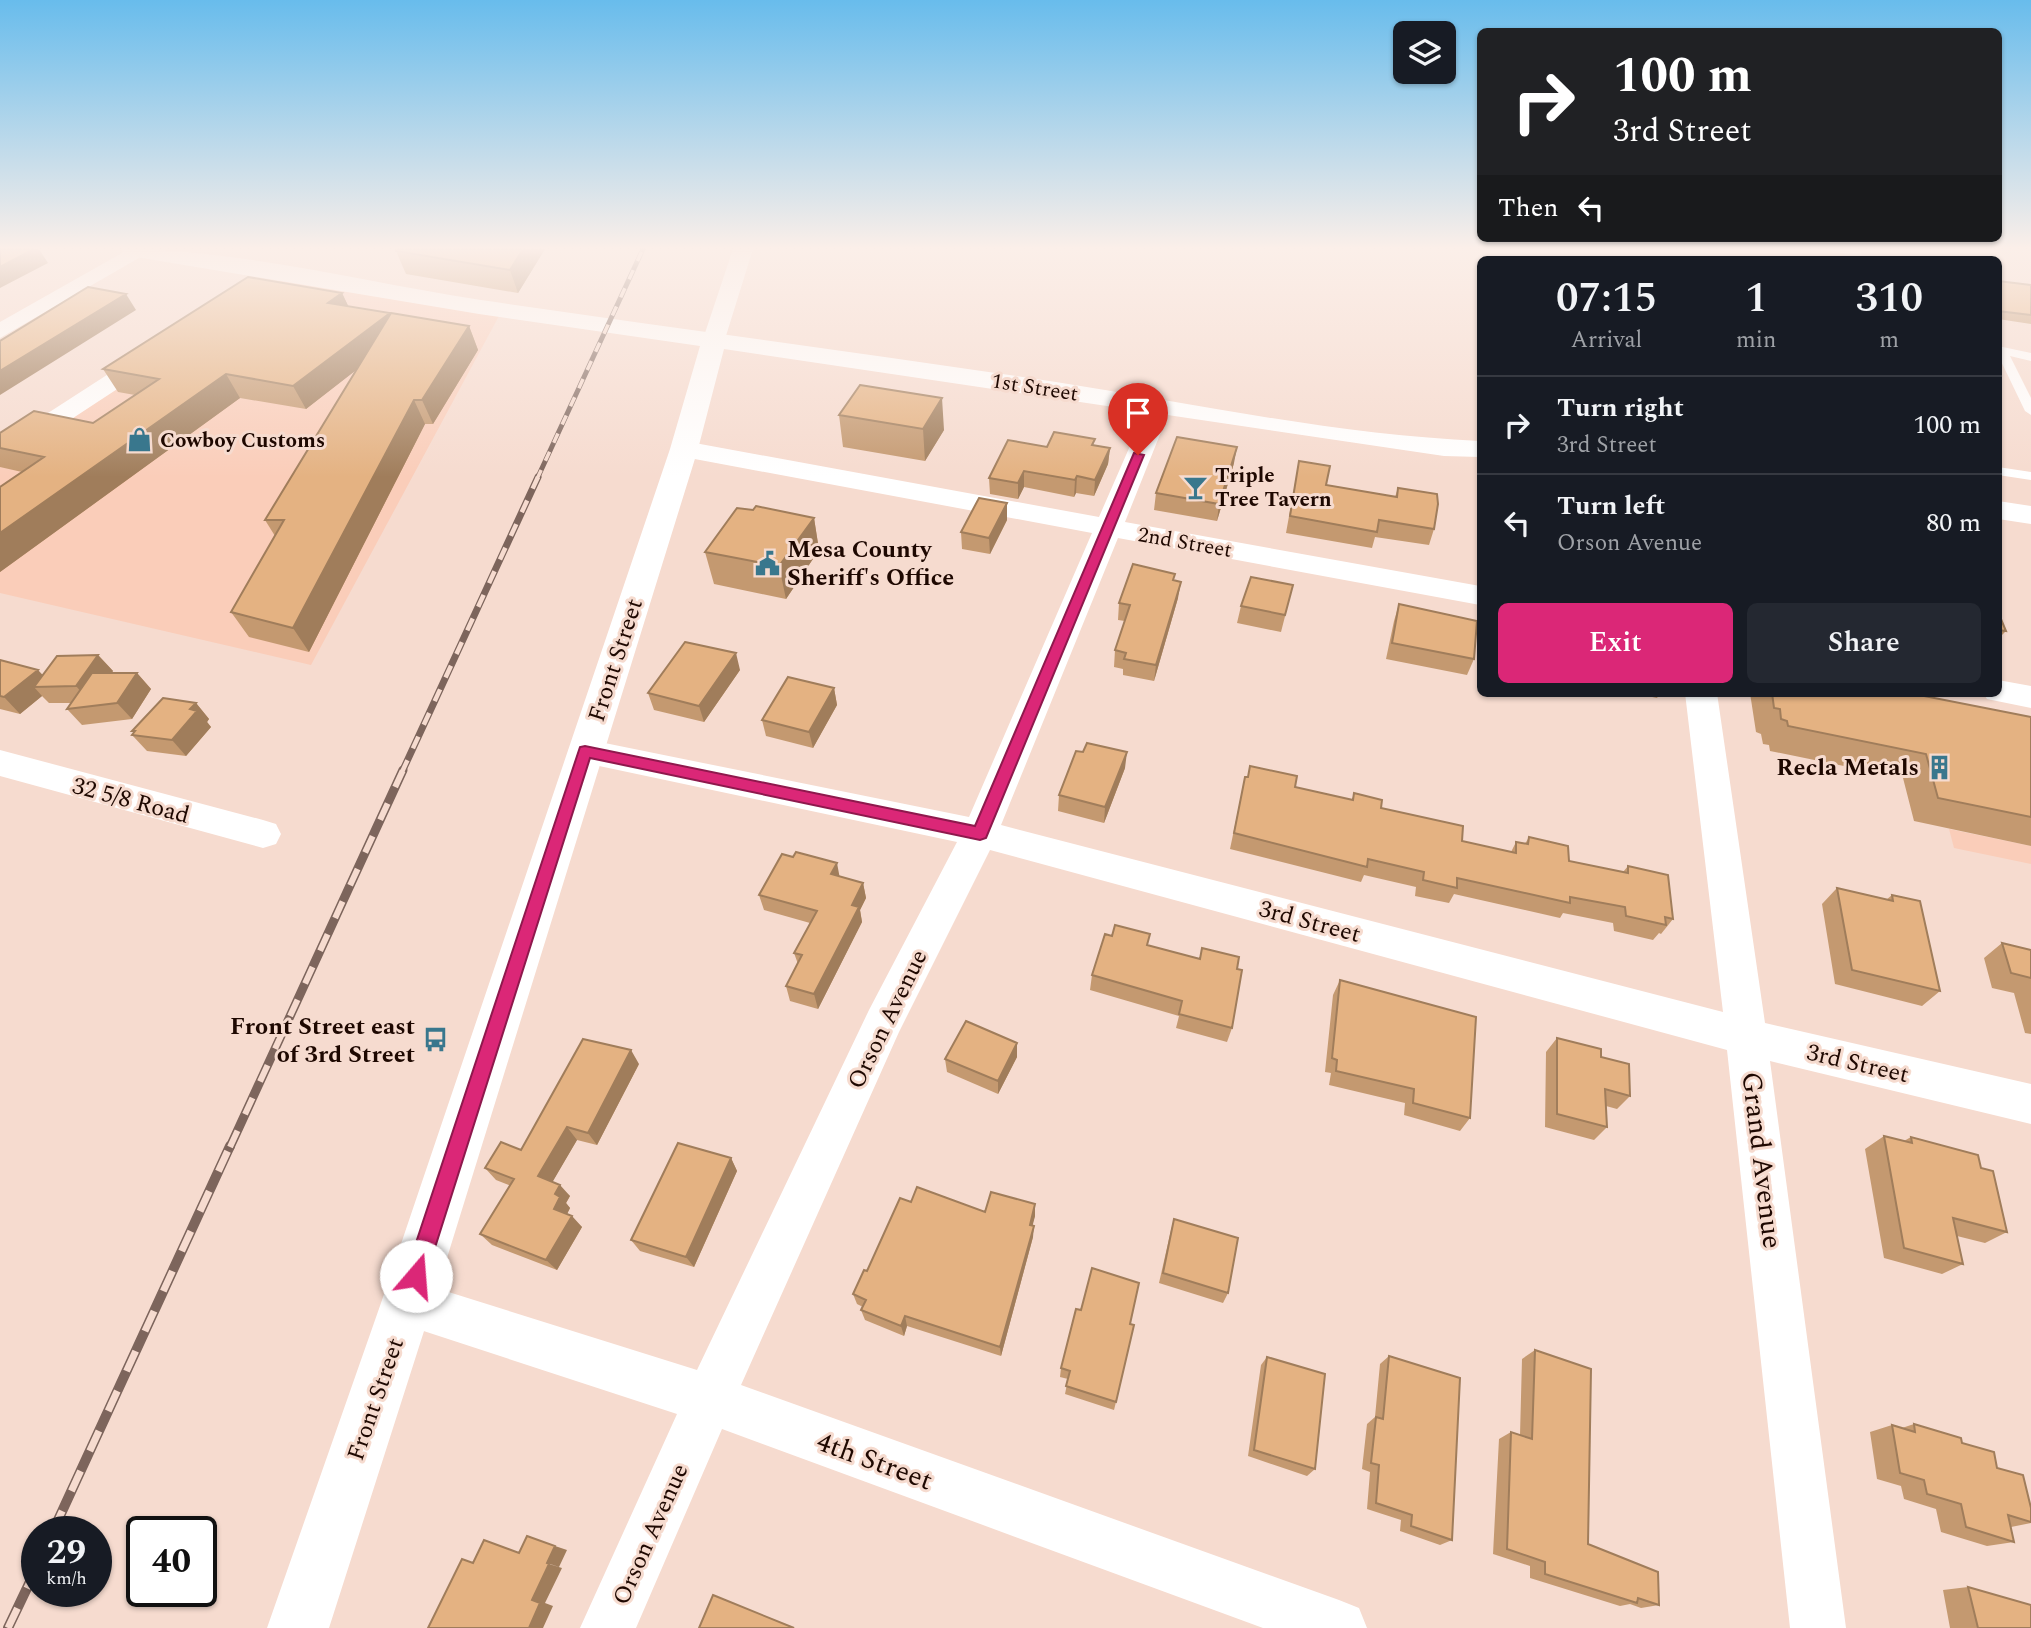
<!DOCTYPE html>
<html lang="en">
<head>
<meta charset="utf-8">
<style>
  body { margin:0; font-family:Spectral,serif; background:#242831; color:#f1f3f6; height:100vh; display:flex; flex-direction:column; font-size:26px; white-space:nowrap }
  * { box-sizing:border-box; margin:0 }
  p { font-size:23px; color:#9ea1a6 }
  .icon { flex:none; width:38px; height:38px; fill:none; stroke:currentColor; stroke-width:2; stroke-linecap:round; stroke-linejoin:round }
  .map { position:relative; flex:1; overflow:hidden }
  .details { position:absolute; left:1477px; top:256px; width:525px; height:441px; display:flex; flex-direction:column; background:#171b24; border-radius:10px; box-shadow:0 2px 5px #0004 }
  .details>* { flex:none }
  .guide { position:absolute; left:1477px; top:28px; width:525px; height:214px; border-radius:10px; box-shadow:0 2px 5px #0004; background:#202124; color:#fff; overflow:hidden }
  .tools { position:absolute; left:1393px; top:21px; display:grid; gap:14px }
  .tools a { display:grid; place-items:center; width:63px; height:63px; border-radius:10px; background:#171b24; box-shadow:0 2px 5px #0004; font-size:35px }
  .speed { position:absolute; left:21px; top:1516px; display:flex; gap:14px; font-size:35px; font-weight:700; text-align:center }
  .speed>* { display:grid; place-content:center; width:91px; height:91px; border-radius:50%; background:#171b24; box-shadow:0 2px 5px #0004; line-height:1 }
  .speed small { font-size:18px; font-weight:400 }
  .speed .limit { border:4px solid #111; border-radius:10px; background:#fff; color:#111 }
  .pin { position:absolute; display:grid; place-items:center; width:60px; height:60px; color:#fff; margin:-72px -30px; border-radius:50% 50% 50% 0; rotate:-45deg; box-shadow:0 0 7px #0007 }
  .pin .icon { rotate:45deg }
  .me { position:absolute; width:77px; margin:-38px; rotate:18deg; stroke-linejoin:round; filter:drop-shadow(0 0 5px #0008) }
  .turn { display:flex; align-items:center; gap:24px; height:147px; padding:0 21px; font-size:32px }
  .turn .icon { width:91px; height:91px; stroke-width:2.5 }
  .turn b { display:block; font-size:49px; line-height:60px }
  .then { display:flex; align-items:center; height:66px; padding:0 21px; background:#0003; gap:14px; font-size:26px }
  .eta { display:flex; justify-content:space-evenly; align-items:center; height:119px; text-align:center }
  .eta b { font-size:42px; font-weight:600; line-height:49px }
  .cta { display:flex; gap:14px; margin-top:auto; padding:14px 21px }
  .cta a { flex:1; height:80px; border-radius:10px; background:#db2777; color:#fff; font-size:28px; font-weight:600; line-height:80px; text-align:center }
  .cta a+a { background:#242831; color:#f1f3f6 }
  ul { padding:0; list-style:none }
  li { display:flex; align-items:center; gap:21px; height:98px; padding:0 21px; border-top:2px solid #363941 }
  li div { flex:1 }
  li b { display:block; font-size:26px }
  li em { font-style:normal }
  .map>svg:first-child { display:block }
</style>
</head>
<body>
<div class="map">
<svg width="2031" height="1628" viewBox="0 0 2031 1628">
  <rect width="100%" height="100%" fill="#f6dbcf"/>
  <path fill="#facdb9" d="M1679,249H1843L1846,259H1759Z
    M281,280L499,316L311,665L0,593V465Z
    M1949,829L2031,846V864L1954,848Z"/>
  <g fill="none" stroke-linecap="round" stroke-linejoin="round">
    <path fill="#fff" fill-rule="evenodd" d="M1819,249H1851L1863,253L1858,256Z
      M1998,346L2031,353V361L2010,356L2031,398V415L2025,411L1998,355Z
      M1998,467L2031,472V480L1998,475Z"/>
    <path fill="#fff" fill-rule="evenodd" d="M129,249L151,251L0,338V322Z
      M733,249H753L725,339L714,346L703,339Z
      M152,349L160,351L164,356L160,361L9,460L0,463V444L144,351Z
      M1159,400L1168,402L1171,407L1125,522L1480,586V605L1118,538L1001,825L1723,1012L1685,693H1717L1765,1023L2031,1084V1124L1770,1061L1846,1628H1790L1727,1050L990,850L899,1032L741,1385L1339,1600L1359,1608L1367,1628H1263L722,1429L636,1628H580L677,1414L390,1320L383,1303L390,1286L407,1279L697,1370L869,1010L957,842L585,763L573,760L568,751L573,742L585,739L969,817L1092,533L684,457L675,454L671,449L675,444L684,441L1099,517L1147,407L1150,402Z
      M1998,680L2031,686V708L1987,699L1983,693H1998Z
      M0,750L263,820L276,824L281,834L276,844L263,848L0,776Z"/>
    <path fill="#fff" fill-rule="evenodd" d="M119,249C239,249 362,282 481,300C673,328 864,353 1056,382C1196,404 1340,435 1480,441V457L1444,456L724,349L698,449L433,1303L329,1628H267L381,1303L670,449L700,346L479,314L130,256Z
      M1998,501L2031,506V524L1998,519Z"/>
    <defs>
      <path id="rail-far3" d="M537,479L643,249"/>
      <path id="rail-far2" d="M402,772L538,477"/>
      <path id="rail-far1" d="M230,1147L403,770"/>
      <path id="rail" d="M53,1531L230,1146
        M8,1628L37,1567"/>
    </defs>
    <use href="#rail-far3" stroke="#7d655c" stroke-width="5"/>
    <use href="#rail-far2" stroke="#7d655c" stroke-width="7"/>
    <use href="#rail-far1" stroke="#7d655c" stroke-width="9"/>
    <use href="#rail" stroke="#7d655c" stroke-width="10"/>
    <use href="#rail-far3" stroke="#f6dbcf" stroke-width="3.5" stroke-dasharray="10" stroke-linecap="butt"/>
    <use href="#rail-far2" stroke="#f6dbcf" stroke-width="4.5" stroke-dasharray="13" stroke-linecap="butt"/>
    <use href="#rail-far1" stroke="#f6dbcf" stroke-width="6" stroke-dasharray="18" stroke-linecap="butt"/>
    <use href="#rail" stroke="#f6dbcf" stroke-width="7" stroke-dasharray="22" stroke-linecap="butt"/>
  </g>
  <path fill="#c49970" d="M545,249L518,293L406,274L396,251Z
    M1998,281L2031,285V324L1998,319Z
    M342,293L348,306L469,326L478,350L433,424H425L309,652L249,637L231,612L275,536L265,520L356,370L306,409L240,398L0,572V487L22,472L0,467V433L93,423L135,395L118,392L103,369Z
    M839,415L944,430L925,461L843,447Z
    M1094,445L1110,448L1108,464L1094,496L1076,493L1074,497L1024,487L1018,499L990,494L989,478L1047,447Z
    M1299,461L1326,485L1395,497L1398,488L1434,529L1429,545L1375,537L1372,548L1286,533Z
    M1234,463L1217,521L1154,510L1156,493Z
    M1007,503V520L990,554L962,549L961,532Z
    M753,510L814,518L819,550L786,599L714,584L705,552Z
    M1174,580L1178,598L1154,681L1123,675V669L1114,667L1115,650L1125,621L1118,620L1119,603Z
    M1293,585L1281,632L1237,623L1241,606Z
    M1399,604L1474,659L1467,675L1386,659L1394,621Z
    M1998,612L2006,631L1998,639Z
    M98,655L113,671L111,673H137L151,689L132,719L82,725L67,709L71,703H49L42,696L20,714L0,709V660L43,675Z
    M740,670L704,722L654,710L648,693Z
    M834,688L837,705L813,748L766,736L762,720Z
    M1633,693H1660L1657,698Z
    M1750,693H1909L2031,717V846L1914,821L1903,778L1770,751L1769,745L1763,744L1761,734L1756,732Z
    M196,703L209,719L207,722L211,727L186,756L147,751L132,735L134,733L132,731Z
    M1125,768L1104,823L1058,811L1059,795Z
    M1245,777L1352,800L1354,793L1381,808L1462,841L1511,852L1516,842L1525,844L1529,837L1569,861L1623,872L1628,866L1673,919L1661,934L1659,933L1653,940L1614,931L1613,923L1563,913L1560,918L1454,894L1449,903L1415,896L1416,887L1364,875L1361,882L1230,849Z
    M840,877L863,883L866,898L860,910L862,922L818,1009L790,1001L786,986L798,964L794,953L810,923L764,910L759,895Z
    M1837,888L1886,900L1892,895L1940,991L1922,1006L1835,984L1822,904Z
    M2002,943L2031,950V1034L2025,1033L2014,993L1992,988L1984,958Z
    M1148,946L1237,969L1232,1028L1227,1042L1176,1028L1179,1016L1090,990L1092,975Z
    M1340,980L1470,1118L1460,1131L1404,1115L1405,1103L1329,1085L1331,1073L1325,1072L1333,995Z
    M1557,1038L1601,1057L1630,1096L1617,1109L1606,1106L1607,1127L1594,1140L1545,1127L1546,1052Z
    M1017,1043V1057L998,1094L947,1072L945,1059Z
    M639,1064L597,1145L577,1140L552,1182L570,1196L566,1203L570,1208L567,1214L582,1227L557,1270L492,1245L480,1234L511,1186L496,1180L485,1168L521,1150Z
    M1884,1136L1904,1141L1911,1137L1981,1168L2007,1232L1985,1243L1957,1236L1963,1264L1942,1274L1884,1258L1865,1149Z
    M731,1158L737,1171L694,1267L640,1251L631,1240Z
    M985,1212L1035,1216L1032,1225L1033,1237L1001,1356L907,1326L904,1336L865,1320L861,1310L863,1307L857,1304L853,1294L867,1271Z
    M1174,1219L1228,1293L1223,1303L1159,1283L1171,1230Z
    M1130,1324L1116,1402L1114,1410L1065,1394L1068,1379L1060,1377L1061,1368Z
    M1535,1350L1588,1544L1659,1605L1641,1608L1630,1604L1620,1606L1530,1578V1566L1493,1554L1499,1439L1511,1432L1520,1435L1522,1359Z
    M1389,1356L1452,1540L1440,1545L1400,1531L1401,1520L1367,1509L1370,1472L1362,1469L1367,1424L1375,1417L1380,1364Z
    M1267,1357L1315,1469L1307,1476L1248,1456L1261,1365Z
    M1914,1424L1962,1443L1997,1468L2031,1508V1523L2011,1527L2014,1542L1987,1546L1941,1532L1936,1509L1904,1499L1901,1486L1877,1479L1870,1432L1892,1425L1902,1428Z
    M1968,1587L2031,1628H1950L1943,1590Z"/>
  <path fill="#a07d5b" d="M34,249H39L48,263L0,288V267Z
    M523,249H545L518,293L510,270Z
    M342,293L353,316L328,303Z
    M126,294L136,310L0,395V371Z
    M390,313L400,336L306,409L293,386Z
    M469,326L478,350L433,424L422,400Z
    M226,374L240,398L0,572V533Z
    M942,398L944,430L925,461L923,429Z
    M414,400L425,424L309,652L293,628Z
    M1237,447L1234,463L1217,521L1219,504Z
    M1110,448L1108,464L1094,496L1095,480Z
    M1024,471V487L1018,499V483Z
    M1077,476L1076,493L1074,497L1075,480Z
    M1007,503V520L990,554L989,538Z
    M814,518L819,550L786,599L779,566Z
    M1181,582L1178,598L1154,681L1156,665Z
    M736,653L740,670L704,722L699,706Z
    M98,655L113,671L91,703L76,686Z
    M38,670L53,686L34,687L42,696L20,714L4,697Z
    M137,673L151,689L132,719L117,703Z
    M834,688L837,705L813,748L809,732Z
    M196,703L209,719L207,722L211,727L186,756L172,740L190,709Z
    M1127,752L1125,768L1104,823L1105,807Z
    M837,863L840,879L831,874Z
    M863,883L866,898L860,910L862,922L818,1009L814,994L852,905Z
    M1017,1043V1057L998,1094V1081Z
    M631,1050L639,1064L597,1145L588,1133Z
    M567,1127L577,1140L549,1188L538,1176Z
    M731,1158L737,1171L694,1267L686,1257Z
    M560,1185L570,1196L566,1203L570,1208L564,1220L554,1209L555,1194Z
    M1035,1204V1216L1030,1236V1225Z
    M572,1216L582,1227L557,1270L546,1260Z
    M1034,1226L1033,1237L1001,1356L1000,1347Z
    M905,1316L907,1326L904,1336L901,1326Z
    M555,1546L567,1550L559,1567L547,1563Z
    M549,1564L562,1568L545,1603L553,1606L543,1628H529L532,1600Z"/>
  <path fill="#e4b282" stroke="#a07d5b" stroke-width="2" d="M0,249H34L0,267Z
    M396,249H523L510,270L396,251Z
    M248,277L342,293L328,303L390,313L293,386L226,374L0,533V487L44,457L0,448V433L34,411L93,423L159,379L103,369Z
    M1998,281L2031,285V315L1998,311Z
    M88,287L126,294L0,371V341Z
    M391,313L469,326L422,400H414L293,628L231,612L284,520H265Z
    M860,385L942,398L923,429L839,415Z
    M1054,432L1095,439L1092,445L1110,448L1095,480L1077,476L1075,480L1024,471L1018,483L989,478L1008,440L1047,447Z
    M1177,437L1237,447L1219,504L1156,493Z
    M1299,461L1330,466L1326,485L1397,497L1398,488L1437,494L1438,504L1434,529L1379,520L1377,532L1290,516Z
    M979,498L1007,503L989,538L961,532Z
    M756,506L814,518L779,566L705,552L737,508L753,510Z
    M1133,564L1175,574L1173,580L1181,582L1156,665L1124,659L1126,653L1115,650L1130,605L1119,603Z
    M1251,577L1293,585L1285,615L1241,606Z
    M1399,604L1477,621L1474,659L1392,643Z
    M1998,612L2006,631L1998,630Z
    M685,642L736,653L699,706L648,693Z
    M98,655L76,686L34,687L57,656Z
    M0,660L38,670L4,697L0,696Z
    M92,673H137L117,703L67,709Z
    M788,677L834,688L809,732L762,720Z
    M1772,693H1909L2031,717V817L1938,798L1926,754L1788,726L1787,721L1781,719L1780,709L1774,708Z
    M163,698L196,703L190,709L197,711L172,740L132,735L135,731H132Z
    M1087,743L1127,752L1105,807L1059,795L1076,751L1083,752Z
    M1250,766L1297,776L1295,787L1353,800L1354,793L1382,800L1381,808L1463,826L1462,841L1516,853V842L1528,844L1529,837L1568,846L1569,861L1628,873V866L1668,875L1673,919L1665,917L1666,925L1626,916L1625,907L1570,897V903L1457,878V888L1423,880L1424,872L1368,859L1367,867L1234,833L1245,777H1248Z
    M796,852L837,863L831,874L863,883L852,905L859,907L814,994L786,986L802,955L794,953L817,911L759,895L782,854L793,857Z
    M1837,888L1893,901L1892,895L1920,901L1940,991L1852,970Z
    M1115,925L1150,934L1147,945L1200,959L1202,948L1239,957L1237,969L1242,970L1232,1028L1179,1014L1182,1001L1092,975L1105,934L1112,936Z
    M2002,943L2031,950V978L2011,973Z
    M1340,980L1476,1017L1470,1118L1413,1103L1414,1089L1336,1071L1337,1060L1332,1058Z
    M966,1021L1017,1043L998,1081L945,1059Z
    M1557,1038L1601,1049V1057L1629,1064L1630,1096L1605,1089L1607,1127L1557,1114Z
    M583,1039L631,1050L588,1133L567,1127L538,1176L560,1185L555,1194L560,1197L554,1209L572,1216L546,1260L480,1234L514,1179L485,1168L501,1142L521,1150Z
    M1884,1136L1912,1143L1911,1137L1978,1155L1981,1168L1993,1171L2007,1232L1953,1218L1963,1264L1904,1248Z
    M678,1143L731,1158L686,1257L631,1240Z
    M917,1187L985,1212L991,1192L1035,1204L1030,1225L1034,1226L1000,1347L905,1316L901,1326L861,1310L866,1300L853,1294L864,1270L867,1271L900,1198L911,1202Z
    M1174,1219L1238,1238L1228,1293L1163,1273Z
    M1092,1268L1139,1283L1130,1324L1134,1325L1116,1402L1066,1386L1070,1371L1061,1368L1076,1309L1081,1310Z
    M1535,1350L1591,1369L1588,1544L1658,1572L1659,1605L1638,1598L1637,1603L1545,1574V1562L1507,1549L1511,1432L1532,1439Z
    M1389,1356L1460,1378L1452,1540L1411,1526L1412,1515L1376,1503L1379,1465L1371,1463L1376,1417L1383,1419Z
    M1267,1357L1325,1374L1315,1469L1254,1450Z
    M1914,1424L1961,1438L1962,1443L1994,1452L1997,1468L2023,1475L2031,1508V1522L2008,1515L2014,1542L1966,1527L1961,1504L1927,1494L1924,1480L1900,1473L1892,1425L1915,1432Z
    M527,1536L555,1546L547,1563L549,1564L532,1600L540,1603L529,1628H428L462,1559L473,1563L484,1540L519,1553Z
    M1968,1587L2031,1605V1628H1978Z
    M713,1595L794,1628H699Z"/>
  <linearGradient id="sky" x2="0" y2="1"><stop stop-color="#68bcec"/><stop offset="0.52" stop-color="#fbefe9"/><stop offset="1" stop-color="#fbefe9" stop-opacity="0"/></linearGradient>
  <rect width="2031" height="477" fill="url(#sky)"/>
  <path fill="#db2777" stroke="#8e194d" stroke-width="2" d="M1134,453L1144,455L986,838L980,840L590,758L426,1276L423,1284L416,1287L408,1284L405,1276L580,747L585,746L975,826Z"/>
  <defs>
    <symbol id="shop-bare" viewBox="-9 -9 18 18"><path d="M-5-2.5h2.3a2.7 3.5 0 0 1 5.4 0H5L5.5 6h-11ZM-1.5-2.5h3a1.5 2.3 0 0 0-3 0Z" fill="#39778d" stroke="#f6dbcf" stroke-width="2.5" paint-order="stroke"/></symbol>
    <symbol id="bar-bare" viewBox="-9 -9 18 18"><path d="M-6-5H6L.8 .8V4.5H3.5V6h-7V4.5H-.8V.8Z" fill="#39778d" stroke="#f6dbcf" stroke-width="2.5" paint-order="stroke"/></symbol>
    <symbol id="civic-bare" viewBox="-9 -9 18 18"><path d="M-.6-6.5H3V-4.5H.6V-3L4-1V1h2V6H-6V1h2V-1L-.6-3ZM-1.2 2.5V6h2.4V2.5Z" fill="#39778d" stroke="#f6dbcf" stroke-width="2.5" paint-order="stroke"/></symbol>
    <symbol id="building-bare" viewBox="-9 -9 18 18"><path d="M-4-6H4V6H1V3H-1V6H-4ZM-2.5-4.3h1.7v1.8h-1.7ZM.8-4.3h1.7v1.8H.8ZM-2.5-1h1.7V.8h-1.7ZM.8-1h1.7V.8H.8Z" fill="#39778d" stroke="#f6dbcf" stroke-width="2.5" paint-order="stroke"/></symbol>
    <symbol id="bus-bare" viewBox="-9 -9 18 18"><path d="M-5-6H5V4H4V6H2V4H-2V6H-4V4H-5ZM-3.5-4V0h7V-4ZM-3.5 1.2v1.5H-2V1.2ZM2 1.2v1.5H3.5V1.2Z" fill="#39778d" stroke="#f6dbcf" stroke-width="2.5" paint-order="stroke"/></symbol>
  </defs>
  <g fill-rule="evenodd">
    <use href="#shop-bare" x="122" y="422" width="35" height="35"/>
    <use href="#bar-bare" x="1178" y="470" width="35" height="35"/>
    <use href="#civic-bare" x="750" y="546" width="35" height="35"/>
    <use href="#building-bare" x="1922" y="750" width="35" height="35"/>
    <use href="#bus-bare" x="418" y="1022" width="35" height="35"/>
  </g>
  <g text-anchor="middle" stroke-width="6" stroke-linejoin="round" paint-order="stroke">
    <g font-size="21" fill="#1e0801" stroke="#f6dbcf">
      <text transform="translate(1035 387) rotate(9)" y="7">1st Street</text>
      <text transform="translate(1185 542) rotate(10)" y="7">2nd Street</text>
    </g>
    <g font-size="21" font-weight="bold" fill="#1e0801" stroke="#f6dbcf" text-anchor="start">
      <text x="160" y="447">Cowboy Customs</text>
      <text x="1215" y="482">Triple<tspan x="1215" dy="24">Tree Tavern</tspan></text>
    </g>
    <g font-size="24" font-weight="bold" fill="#1e0801" stroke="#f6dbcf" text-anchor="end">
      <text x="787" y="557" text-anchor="start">Mesa County<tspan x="787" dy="28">Sheriff's Office</tspan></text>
      <text x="1919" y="775">Recla Metals</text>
      <text x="415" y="1034">Front Street east<tspan x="415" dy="28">of 3rd Street</tspan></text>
    </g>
    <g font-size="24" fill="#1e0801" stroke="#f6dbcf">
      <text transform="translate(615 660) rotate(-72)" y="8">Front Street</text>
      <text transform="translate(131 800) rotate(15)" y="8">32 5/8 Road</text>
      <text transform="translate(1310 921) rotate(15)" y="8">3rd Street</text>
      <text transform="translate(887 1019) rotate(-64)" y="8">Orson Avenue</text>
      <text transform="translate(1858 1063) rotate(13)" y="8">3rd Street</text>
      <text transform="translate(375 1399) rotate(-71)" y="8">Front Street</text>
      <text transform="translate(650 1534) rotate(-66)" y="8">Orson Avenue</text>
    </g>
    <g font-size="28" fill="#1e0801" stroke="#f6dbcf">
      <text transform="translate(1763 1160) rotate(83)" y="10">Grand Avenue</text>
      <text transform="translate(875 1460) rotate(20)" y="10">4th Street</text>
    </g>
  </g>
</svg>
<div class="tools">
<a><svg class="icon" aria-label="layers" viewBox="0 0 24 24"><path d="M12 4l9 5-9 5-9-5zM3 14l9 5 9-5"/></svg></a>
</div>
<div class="speed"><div>29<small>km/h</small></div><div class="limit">40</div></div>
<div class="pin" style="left:1138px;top:455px;background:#d93025"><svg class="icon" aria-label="arrive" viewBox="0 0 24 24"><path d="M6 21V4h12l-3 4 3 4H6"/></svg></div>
<svg class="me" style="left:416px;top:1276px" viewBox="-20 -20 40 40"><circle r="19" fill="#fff"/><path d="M0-13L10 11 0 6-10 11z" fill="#db2777"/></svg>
<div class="guide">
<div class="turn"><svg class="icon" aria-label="right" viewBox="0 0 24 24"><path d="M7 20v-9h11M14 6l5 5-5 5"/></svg><div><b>100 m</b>3rd Street</div></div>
<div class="then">Then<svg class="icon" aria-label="left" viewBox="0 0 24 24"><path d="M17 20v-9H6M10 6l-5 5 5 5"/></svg></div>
</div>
<section class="details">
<div class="eta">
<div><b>07:15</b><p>Arrival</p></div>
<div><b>1</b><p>min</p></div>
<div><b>310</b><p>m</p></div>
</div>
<ul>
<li><svg class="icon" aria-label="right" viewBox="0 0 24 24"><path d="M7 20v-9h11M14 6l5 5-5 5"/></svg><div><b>Turn right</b><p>3rd Street</p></div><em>100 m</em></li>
<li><svg class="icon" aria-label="left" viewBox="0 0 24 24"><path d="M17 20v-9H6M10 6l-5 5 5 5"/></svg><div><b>Turn left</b><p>Orson Avenue</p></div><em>80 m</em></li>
</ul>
<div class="cta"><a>Exit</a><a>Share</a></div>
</section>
</div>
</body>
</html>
